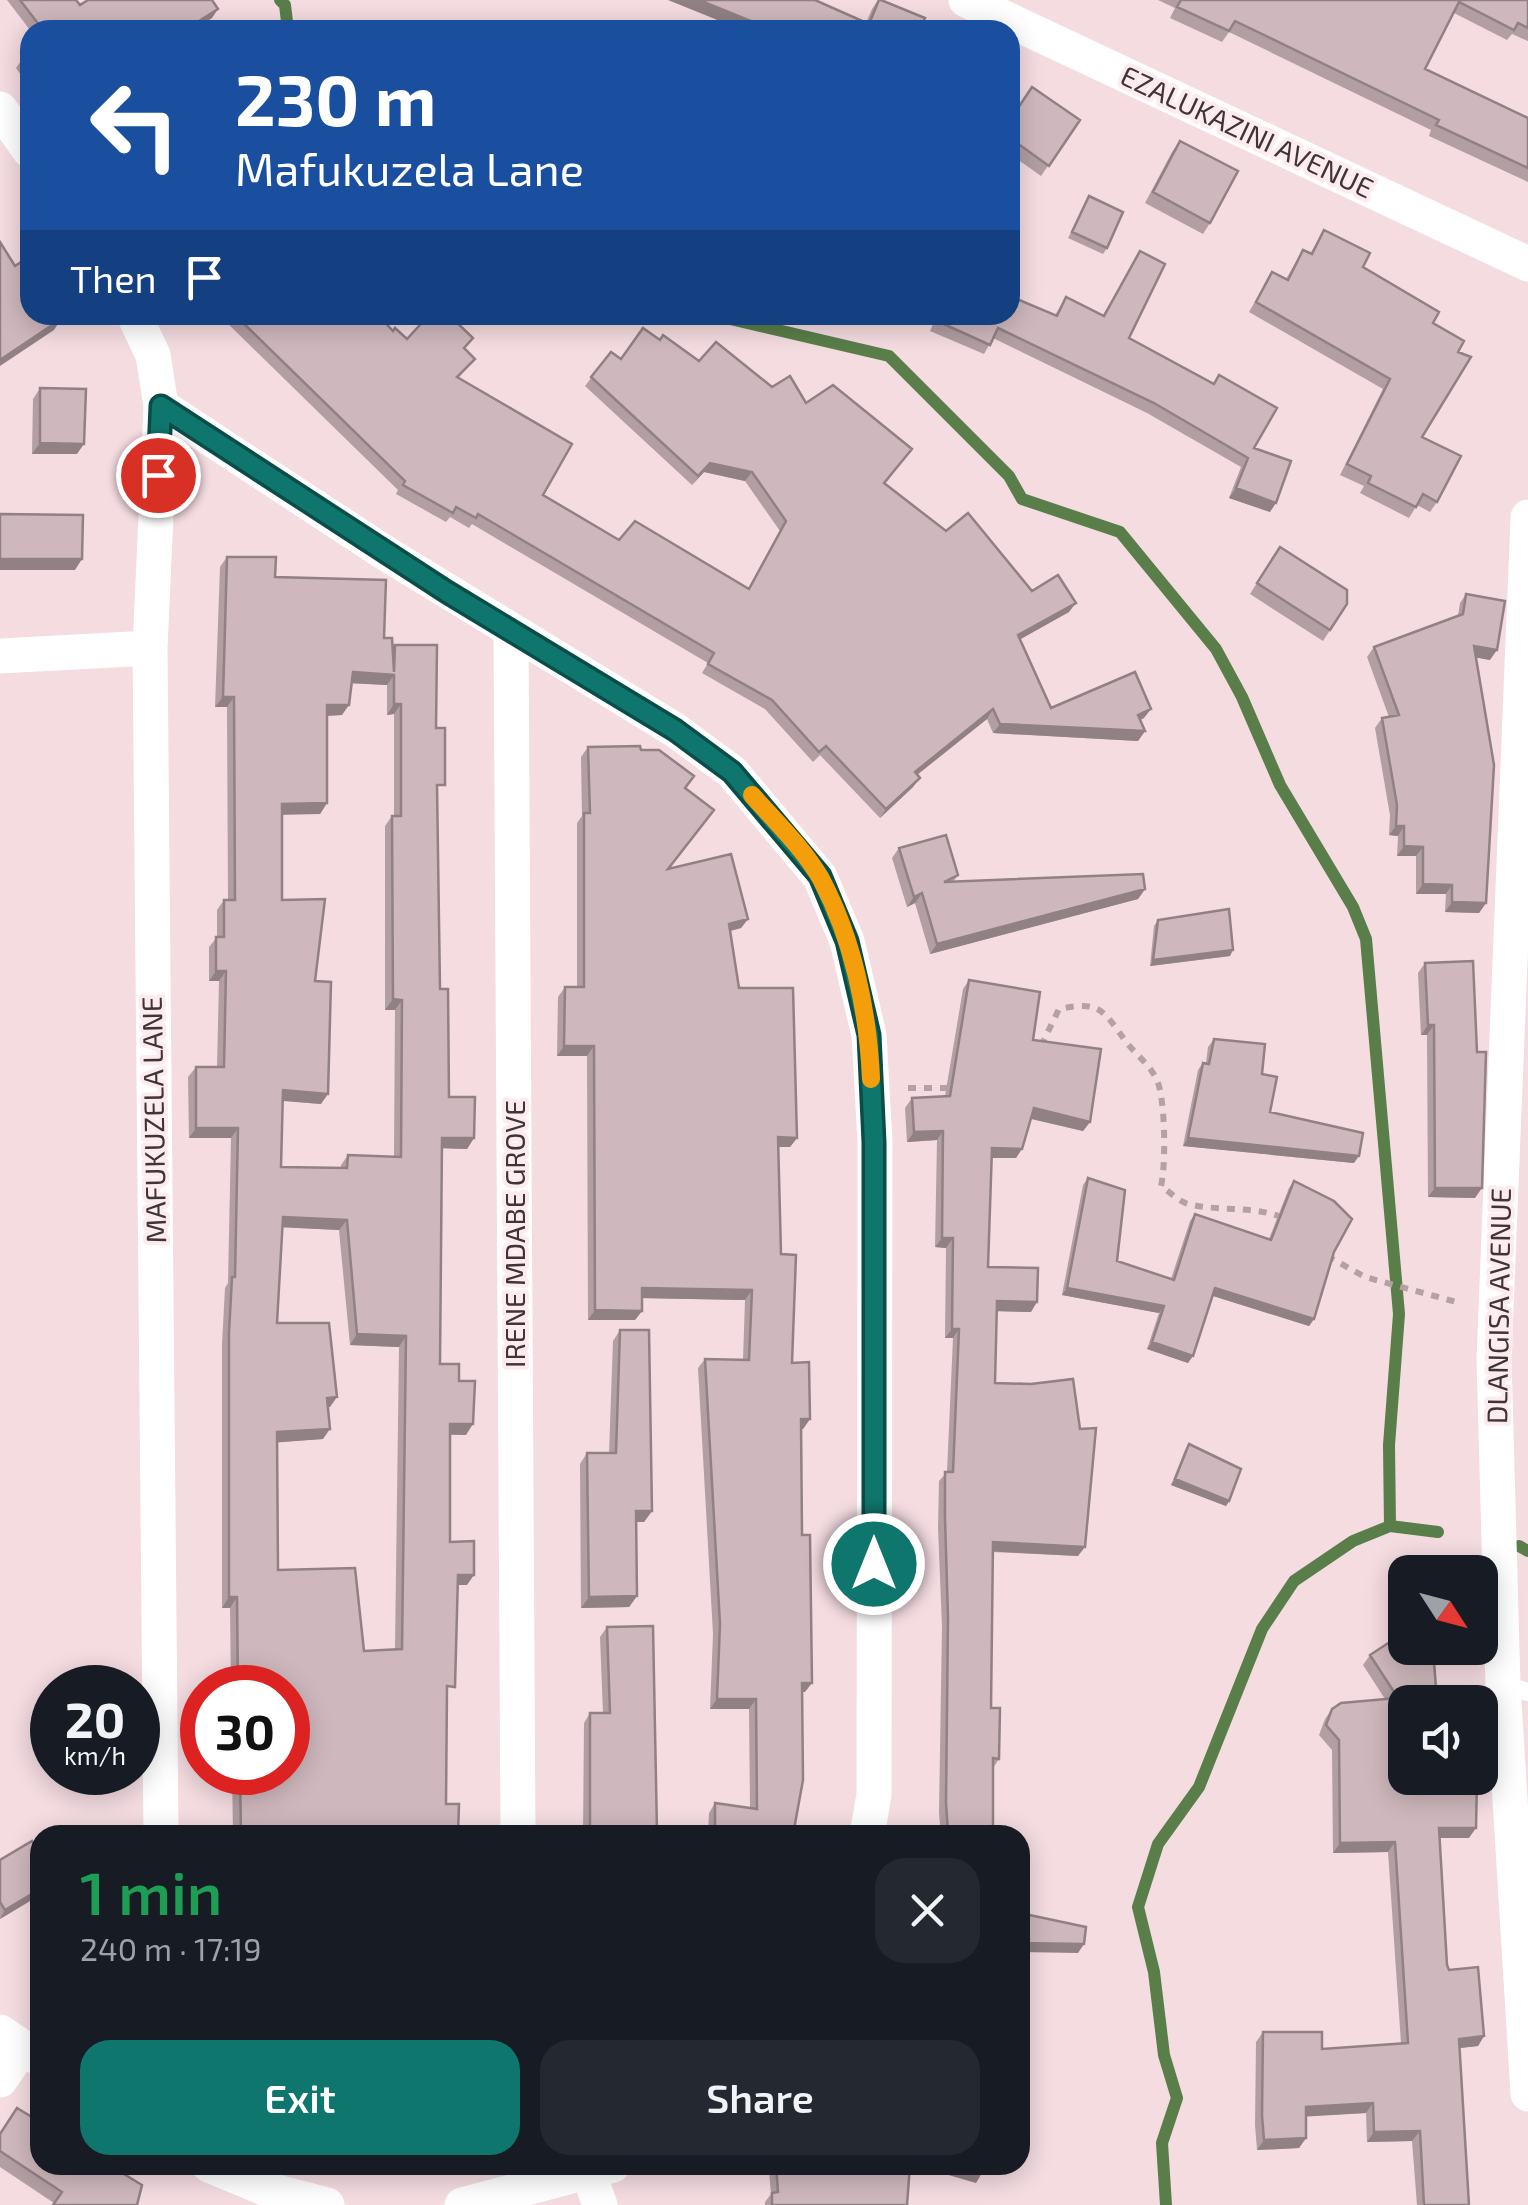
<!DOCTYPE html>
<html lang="en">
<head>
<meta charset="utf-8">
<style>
  body { margin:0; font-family:"Exo 2",sans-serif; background:#242831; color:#f1f3f6; height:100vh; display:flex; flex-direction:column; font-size:38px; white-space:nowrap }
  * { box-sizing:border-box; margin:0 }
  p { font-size:32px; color:#9ea1a6 }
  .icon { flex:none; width:55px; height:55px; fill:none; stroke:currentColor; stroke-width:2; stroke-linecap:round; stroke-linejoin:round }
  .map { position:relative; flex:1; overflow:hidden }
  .panel { position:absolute; left:30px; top:1825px; width:1000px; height:350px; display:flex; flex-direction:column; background:#171b24; border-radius:30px; box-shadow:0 5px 25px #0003 }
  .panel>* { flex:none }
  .hud { position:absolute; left:20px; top:20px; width:1000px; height:305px; border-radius:30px; box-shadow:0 5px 25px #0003; background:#1a4fa0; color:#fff; overflow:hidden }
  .needle { width:65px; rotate:126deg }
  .fabs { position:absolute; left:1388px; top:1555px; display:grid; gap:20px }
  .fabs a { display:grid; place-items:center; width:110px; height:110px; border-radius:20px; background:#171b24; box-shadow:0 5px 25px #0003; font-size:50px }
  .speed { position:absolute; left:30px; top:1665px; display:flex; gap:20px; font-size:50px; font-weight:700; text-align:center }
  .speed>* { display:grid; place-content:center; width:130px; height:130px; border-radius:50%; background:#171b24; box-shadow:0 5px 25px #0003; line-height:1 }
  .speed small { font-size:25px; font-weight:400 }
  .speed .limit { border:15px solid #d22; background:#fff; color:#111 }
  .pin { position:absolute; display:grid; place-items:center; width:85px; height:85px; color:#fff; margin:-42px; border:5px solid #fff; border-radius:50%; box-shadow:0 2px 10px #0007 }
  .me { position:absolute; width:110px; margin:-55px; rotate:0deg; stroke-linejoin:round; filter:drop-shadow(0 0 8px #0008) }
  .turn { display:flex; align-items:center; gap:35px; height:210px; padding:0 50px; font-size:45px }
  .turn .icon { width:130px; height:130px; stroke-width:2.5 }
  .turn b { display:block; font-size:70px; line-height:85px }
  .then { display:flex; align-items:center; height:95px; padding:0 50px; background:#0003; gap:20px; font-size:38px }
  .round { display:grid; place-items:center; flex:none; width:105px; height:105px; border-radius:30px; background:#242831 }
  .summary { display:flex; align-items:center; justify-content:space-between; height:170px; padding:0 50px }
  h1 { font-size:60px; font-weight:600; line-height:75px; color:#1e9e55 }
  .action { display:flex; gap:20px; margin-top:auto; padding:20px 50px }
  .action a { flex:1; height:115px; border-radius:30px; background:#0f766e; color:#fff; font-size:40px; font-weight:600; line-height:115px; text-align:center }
  .action a+a { background:#242831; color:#f1f3f6 }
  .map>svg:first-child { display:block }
</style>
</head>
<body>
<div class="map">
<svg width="1528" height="2205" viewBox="0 0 1528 2205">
  <rect width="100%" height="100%" fill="#f4dce1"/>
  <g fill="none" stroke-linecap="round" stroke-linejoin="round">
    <path stroke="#597e4a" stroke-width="12" d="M280,0L285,5L288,30
      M713,315L889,356L1009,476L1022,499L1120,532L1216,649L1242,697L1280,785L1353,907L1366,939L1399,1314L1389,1445L1390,1526
      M1519,1546L1528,1551
      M1166,2205L1162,2143L1177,2098L1164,2055L1154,1972L1138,1907L1158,1844L1199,1787L1262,1629L1294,1581L1353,1541L1390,1526L1438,1532"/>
    <path stroke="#b4a1a5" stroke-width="6" stroke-dasharray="8 8" stroke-linecap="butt" d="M1041,1046L1059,1009C1102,1000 1103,1011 1127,1043C1138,1057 1154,1068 1159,1086C1165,1107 1166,1165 1161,1186C1170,1192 1178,1201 1188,1204C1220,1212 1253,1205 1284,1218
      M908,1088H951
      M1327,1256L1365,1277L1460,1303"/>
    <path stroke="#fff" stroke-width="18" d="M1503,1685L1528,1692"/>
    <path stroke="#fff" stroke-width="35" d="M966,0L1528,264
      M0,109L30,151
      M134,315L153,355L161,406L382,551L675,730L732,772L820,877L847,941L869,1035L875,1142L874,1795L867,1835
      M1528,517L1494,1359L1503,1685L1528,2094
      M511,632L518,1835
      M0,656L150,648
      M161,1835L150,648L161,406
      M0,2032L40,2059
      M0,2080L22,2048
      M209,2165L269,2190L327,2205
      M589,2174L600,2205
      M462,2205L613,2165"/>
  </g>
  <path fill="#b29ea3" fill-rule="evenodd" d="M7,0H76L80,5L212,18L193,30H30Z
    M878,0L920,30L866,23L872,9Z
    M1158,0H1528V41L1512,34L1507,40L1454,13L1425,69L1528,118V182L1429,136L1431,130L1229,32L1222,42L1170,18L1175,8Z
    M30,53V88L16,68L23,58Z
    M1010,120H1080L1041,176L1010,154Z
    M1180,141L1210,223L1203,234L1145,203L1172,152Z
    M1089,196L1107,248L1103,254L1068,238Z
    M1324,230L1363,267L1433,323L1458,352L1422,437L1437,502L1430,512L1417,505L1409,518L1360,493L1364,486L1340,475L1383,389L1249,312L1272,272L1286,279L1303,250L1310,254Z
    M1140,251L1129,338L1213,384L1219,375L1254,448L1270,512L1229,498L1241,467L1147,413L993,338L984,354L930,331L937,315H1055L1066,297L1103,315Z
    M219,315H378L393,331L407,339L465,349L475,359L458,378L543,495L619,540L748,589L780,531L745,481L704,472L692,485L585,386L611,352L621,359L660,340L699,361L772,387L912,449L885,484L946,531L1032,591L1069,612L1020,639L1051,708L1144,718L1140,720L1145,731L1138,741L993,733L987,719L917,775L913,787L880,818L820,755L813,762L765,709L702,673L708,663L472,524L469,528L450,517L446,522L396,494L398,490Z
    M40,388L77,454H32L33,399Z
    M227,557L275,577L384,638L392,648L395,645L437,795L440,989L449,1097L474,1138L467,1149L442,1148L440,1364L459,1381L466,1435H450V1542L467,1585H457L447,1697L446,1804L458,1835H233L232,1772H288V1688H231L230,1608H222V1344L225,1288L228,1283L231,1138H189L188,1077L196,1067H217L219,981H209V947L217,937V910L224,900H228L227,707H215L220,567ZM352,683L387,685V715L394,714V816H392L385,826V1010H395L394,1157L348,1155L341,1165V1168L281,1167L282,1101L321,1104L315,981L282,900V814H320L327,803V716L342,715ZM282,1227L339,1230L350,1345L399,1347L395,1649L364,1651L278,1570L277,1442L323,1439L328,1407H330L277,1323Z
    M1273,557L1347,604L1323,641L1250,594Z
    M1466,594L1490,660L1475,657L1486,903L1479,913L1445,912L1446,894H1416V856H1397L1398,836L1389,835L1390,815L1375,728L1382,718L1389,717L1367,657L1374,647L1458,616L1460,603Z
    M588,747L641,750L685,788L669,869L748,919L741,928L730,931L739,988L797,1138L790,1147H778L781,1254L792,1363L810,1419L803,1429H801L805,1692H802L793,1835H583L584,1723L590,1713H603L600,1637L607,1627L657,1832H708L709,1813L715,1803L750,1808L749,1709H710L713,1634L698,1368L705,1359L743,1360L745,1300L642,1298V1311L635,1320H588L587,1056H557L558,997L565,987H577V823L582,816L581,757Z
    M899,848L958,875L953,882L1145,889L1138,899L930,954L915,903L907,907L892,858Z
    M1158,920L1230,956L1150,966L1154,926Z
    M1425,963L1475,1198L1428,1197L1427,1035H1421L1418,973Z
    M969,980L1033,1040L1090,1122L1083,1131L1031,1119L1016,1158H992L988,1267L1031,1312L997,1311L995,1383L1078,1556L993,1552L991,1708L999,1759L993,1768V1835H941L939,1813L942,1627L938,1528L939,1481L947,1472L953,1338H945L946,1248L935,1247L937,1140L907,1142L905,1108L912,1098L945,1096L963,989Z
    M1214,1039L1262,1074L1270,1112L1354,1163L1183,1146L1198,1070L1203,1063H1206L1208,1047Z
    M1088,1178L1117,1261L1171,1279L1190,1221L1195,1214L1269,1239L1289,1188L1294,1181L1334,1252L1314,1319L1309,1326L1213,1296L1188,1363L1147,1349L1159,1313L1062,1295L1083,1185Z
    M620,1330L652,1511L644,1522H636L637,1596L629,1607L581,1608L580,1464L587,1453H609L613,1341Z
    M1189,1444L1229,1501L1226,1506L1171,1485L1185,1450Z
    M1370,1655L1405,1702L1469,1838H1440L1447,1965L1484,2036L1478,2046L1459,2048L1469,2205H1417L1412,2141L1367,2142L1366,2113L1306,2116V2138L1299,2148L1257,2150L1255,2125L1256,2042L1263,2032L1322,2049L1401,2043L1388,1852L1333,1853L1332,1750L1319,1735L1325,1719L1332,1709L1385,1699L1363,1665Z
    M40,1854V1895L0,1919V1860Z
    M0,2133L137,2205L54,2203L0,2167Z
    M774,2165H910L907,2205H765V2202L771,2194L769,2171Z"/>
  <path fill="#918184" d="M668,0H699L768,28L767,30H742Z
    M218,9L212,18L193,30H185Z
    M61,319L54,330L0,366V360Z
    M40,443L84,444L77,454H32Z
    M710,463L752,472L745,481L704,472L692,485Z
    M1236,488L1276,503L1270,512L1229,498Z
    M0,559H82L75,570H0Z
    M1076,603L1069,612L1012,644L1018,635Z
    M1474,646L1497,650L1490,660L1467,656Z
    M353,672L394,675L387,685L346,683Z
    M223,697H234L227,707H215Z
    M394,704H401L394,714L387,715Z
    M327,705H349L342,715L320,716Z
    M993,709L987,719L908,782L915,772Z
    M1151,709L1144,718L1132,724L1138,715Z
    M1000,724L1145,731L1138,741L993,733Z
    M920,778L913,787L880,818L886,809Z
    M327,803L320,814L275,815L282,804Z
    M1396,826H1404L1398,836L1389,835Z
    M1404,846L1423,847L1416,856H1397Z
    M1423,884L1452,885L1446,894H1416Z
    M1145,889L1138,899L930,954L937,944Z
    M922,893L915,903L907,907L914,897Z
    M1452,902L1486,903L1479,913L1445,912Z
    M748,919L741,928L722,933L729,924Z
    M1233,950L1230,956L1150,966L1153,960Z
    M216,971H226L219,981H209Z
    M393,999L402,1000L395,1010H385Z
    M1428,1025H1434L1427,1035H1421Z
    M564,1046H594L587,1056H557Z
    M283,1090L328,1094L321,1104L275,1100Z
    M1034,1108L1090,1122L1083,1131L1028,1118Z
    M196,1128H238L231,1138H189Z
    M943,1131L937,1140L907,1142L914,1132Z
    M778,1137L797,1138L790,1147H771Z
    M442,1138H474L467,1149L434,1148Z
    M1188,1138L1359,1156L1354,1163L1183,1146Z
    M992,1148L1022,1149L1016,1158H986Z
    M1435,1188H1482L1475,1198L1428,1197Z
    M283,1217L347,1220L339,1230L276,1227Z
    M942,1238H953L946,1248L935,1247Z
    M642,1288L752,1290L745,1300L635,1298Z
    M1067,1288L1164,1306L1159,1313L1062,1295Z
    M1215,1288L1314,1319L1309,1326L1210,1295Z
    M997,1301L1037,1302L1031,1312L990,1311Z
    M595,1310L642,1311L635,1320H588Z
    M952,1329H959L953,1338H945Z
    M357,1334L406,1336L399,1347L350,1345Z
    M1152,1342L1193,1356L1188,1363L1147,1349Z
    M337,1397L330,1407L320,1408L327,1398Z
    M801,1419H810L803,1429H794Z
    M450,1424H473L466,1435L443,1434Z
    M330,1429L323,1439L270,1443L277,1432Z
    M1175,1479L1229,1501L1226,1506L1171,1485Z
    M636,1511H652L644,1522H628Z
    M993,1542L1085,1547L1078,1556L986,1551Z
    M458,1575H474L467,1585H450Z
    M637,1596L629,1607L581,1608L589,1597Z
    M229,1597H237L230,1608H222Z
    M802,1683H812L805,1692H795Z
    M717,1699H756L749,1709H710Z
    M1439,1828H1476L1469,1838H1432Z
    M1395,1842L1388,1852L1333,1853L1340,1843Z
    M40,1889V1895L0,1919L5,1910Z
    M1020,1943L1084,1944L1078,1953L1020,1952Z
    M1484,2036L1478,2046L1452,2049L1459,2039Z
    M1373,2103L1366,2113L1299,2117L1306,2107Z
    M1420,2131L1412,2141L1367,2142L1374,2132Z
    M1306,2138L1299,2148L1257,2150L1264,2140Z
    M914,2165H953L982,2173L976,2183Z"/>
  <path fill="#cfb8bd" stroke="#918184" stroke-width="2.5" fill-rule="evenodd" d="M20,0H76L80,5L88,0H212L218,9L185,30H43Z
    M699,0H815L869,24L879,0H881L925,18L920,30H767L768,28Z
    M1181,0H1528V28L1518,23L1514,30L1459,2L1425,69L1528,118V168L1436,125L1439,120L1235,21L1229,31L1177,7Z
    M575,25L588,30H573Z
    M30,53V69L23,58Z
    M1032,87L1080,120L1049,166L1010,138V120Z
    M1180,141L1238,171L1210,223L1153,192Z
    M1089,196L1123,212L1107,248L1072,232Z
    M1324,230L1370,253L1363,267L1439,312L1433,323L1464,341L1458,352L1471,357L1422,437L1461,456L1437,502L1423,494L1416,507L1368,483L1371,476L1347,464L1390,379L1256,302L1272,272L1288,280L1303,250L1312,254Z
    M0,242L15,266L30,256V315H59L61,319L0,360Z
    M1140,251L1165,264L1129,338L1214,384L1219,375L1277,408L1254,448L1291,461L1276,503L1236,488L1248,458L1154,403L998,328L990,345L937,321L939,315H1010V296L1057,316L1066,297L1104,316Z
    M235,315H378L393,331L395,328L407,339L429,315H449L473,338L464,348L475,359L457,377L572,444L543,495L619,540L635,521L749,589L786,521L752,472L710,463L698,476L591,377L611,352L621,359L643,328L660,340L663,335L699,361L716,342L772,387L790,376L806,403L833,385L912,449L884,483L946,531L968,513L1032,591L1058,575L1076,603L1018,635L1051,708L1135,672L1151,709L1138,715L1145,731L1000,724L993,709L915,772L920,778L886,809L826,746L819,752L772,700L708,664L714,653L478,514L476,518L456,507L453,513L403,485L405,481Z
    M40,388L86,389L84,444L40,443Z
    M0,514L83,515L82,559H0Z
    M1280,547L1347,590V604L1330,630L1257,583Z
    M227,557H276L275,577L386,580L384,638H392L394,672L395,645H437L436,728H445V785H437L440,989H448L449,1097H475L474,1138H442L440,1364H459V1381H475L473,1424H450V1542L474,1541V1575H458L455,1687L447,1686L446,1804H459L458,1835H241L240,1772H288V1688H238L237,1597H229V1333L232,1277H235L238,1128H196V1067H224L226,971H216V937H224V900H235L234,697H223ZM353,672L394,675V704H401V816H392L393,999L402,1000L401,1157L348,1155L347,1168L281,1167L283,1090L328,1094L331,982L315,981L325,899L282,900V804L327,803V705H349ZM283,1217L347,1220L357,1334L406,1336L402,1649L364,1651L355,1568L278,1570L277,1432L330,1429L327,1398L337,1397L329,1323H277Z
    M1466,594L1505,601L1497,650L1474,646L1494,765L1486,903L1452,902V885L1423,884V847L1404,846V826H1396L1397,805L1382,718L1399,715L1374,647L1463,614Z
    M640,746L641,750H659L694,776L685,788L714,810L668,869L731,854L748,919L729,924L739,988H793L797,1138L778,1137L781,1254L796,1255L792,1363L809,1362L810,1419H801L802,1535H810L812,1683H802L803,1780L793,1835H590V1713H610L607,1627L653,1626L657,1832H715V1803L757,1809L756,1699H717L720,1624L705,1359L749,1360L752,1290L642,1288V1311L595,1310L594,1046H564L565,987H584V813H590L588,747Z
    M946,835L958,875L944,882L1143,874L1145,889L937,944L922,893L914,897L899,848Z
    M1229,909L1233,950L1153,960L1158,920Z
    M1473,961L1477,1052H1486L1482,1188H1435L1434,1025H1428L1425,963Z
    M969,980L1040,992L1033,1040L1101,1049L1090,1122L1034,1108L1022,1149L992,1148L988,1267L1038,1268L1037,1302L997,1301L995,1383L1031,1384L1073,1379L1080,1429L1096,1428L1085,1547L993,1542L991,1708H1000L999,1759L993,1758V1835H959V1832H948L946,1803L948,1618L945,1518V1472H953L959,1329H952L953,1238H942L943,1131L914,1132L912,1098L950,1096Z
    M1214,1039L1265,1044L1262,1074L1277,1077L1270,1112L1363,1133L1359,1156L1188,1138L1203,1063L1209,1064Z
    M1088,1178L1125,1190L1117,1261L1174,1280L1195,1214L1271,1240L1294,1181L1334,1201L1352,1219L1334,1252L1314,1319L1215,1288L1193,1356L1152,1342L1164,1306L1067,1288Z
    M620,1330H649L652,1511H636L637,1596L589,1597L587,1453H616Z
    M1189,1444L1241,1469L1229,1501L1175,1479Z
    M1405,1632V1648H1433L1437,1702H1405V1778H1477L1476,1828H1439L1447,1965L1449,1970L1478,1967L1484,2036L1459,2039L1469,2205H1424L1420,2131L1374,2132L1373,2103L1306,2107V2138L1264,2140L1262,2115L1263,2032H1322V2049L1408,2043L1395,1842L1340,1843L1339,1740L1326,1725L1332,1709L1341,1703L1398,1698L1370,1655Z
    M32,1841L40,1854V1889L5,1910L0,1902V1860Z
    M1020,1913L1086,1927L1084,1944L1020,1943Z
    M17,2108L40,2122V2165H109L142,2185L137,2205H53L62,2192L0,2151V2134Z
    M776,2165H910L907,2205H772V2193L778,2192Z
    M953,2165H985L982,2173Z"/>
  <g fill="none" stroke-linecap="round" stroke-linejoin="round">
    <defs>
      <path id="route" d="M158,475L161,406L447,592L675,730L732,772L820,876L847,941L869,1035L874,1142V1564"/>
    </defs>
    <use href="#route" stroke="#0a4d48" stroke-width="25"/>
    <use href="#route" stroke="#0f766e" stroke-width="18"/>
    <path stroke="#f59e0b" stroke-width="18" d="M752,795C775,821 804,849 821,879C853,939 868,1011 871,1079"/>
  </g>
  <g text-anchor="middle" stroke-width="8" stroke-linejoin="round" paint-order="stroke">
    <g font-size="28" fill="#3e3537" stroke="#feebef">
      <text transform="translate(1247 132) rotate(25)" y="10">EZALUKAZINI AVENUE</text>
      <text transform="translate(154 1120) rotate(-91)" y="10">MAFUKUZELA LANE</text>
      <text transform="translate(515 1234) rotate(-90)" y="10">IRENE MDABE GROVE</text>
      <text transform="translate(1499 1306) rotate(-89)" y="10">DLANGISA AVENUE</text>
    </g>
  </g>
</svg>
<div class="fabs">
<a><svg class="needle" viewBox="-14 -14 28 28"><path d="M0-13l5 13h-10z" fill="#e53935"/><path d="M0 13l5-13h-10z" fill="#9ea1a6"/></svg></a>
<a><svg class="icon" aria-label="sound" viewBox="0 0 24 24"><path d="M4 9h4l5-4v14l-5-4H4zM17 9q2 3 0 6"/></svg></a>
</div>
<div class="speed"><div>20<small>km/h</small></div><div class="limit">30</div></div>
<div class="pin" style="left:158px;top:475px;background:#d93025"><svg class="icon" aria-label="arrive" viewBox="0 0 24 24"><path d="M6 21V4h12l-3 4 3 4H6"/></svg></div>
<svg class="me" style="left:874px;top:1564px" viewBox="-20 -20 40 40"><circle r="17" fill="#0f766e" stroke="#fff" stroke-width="3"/><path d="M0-11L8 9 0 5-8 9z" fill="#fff"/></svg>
<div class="hud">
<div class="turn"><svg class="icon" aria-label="left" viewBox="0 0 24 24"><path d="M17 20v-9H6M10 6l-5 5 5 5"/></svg><div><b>230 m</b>Mafukuzela Lane</div></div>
<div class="then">Then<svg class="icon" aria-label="arrive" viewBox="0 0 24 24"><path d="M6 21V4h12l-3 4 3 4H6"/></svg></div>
</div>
<section class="panel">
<div class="summary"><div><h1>1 min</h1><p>240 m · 17:19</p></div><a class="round"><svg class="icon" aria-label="close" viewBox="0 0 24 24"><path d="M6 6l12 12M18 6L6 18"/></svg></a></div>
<div class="action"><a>Exit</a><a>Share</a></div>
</section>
</div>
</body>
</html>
